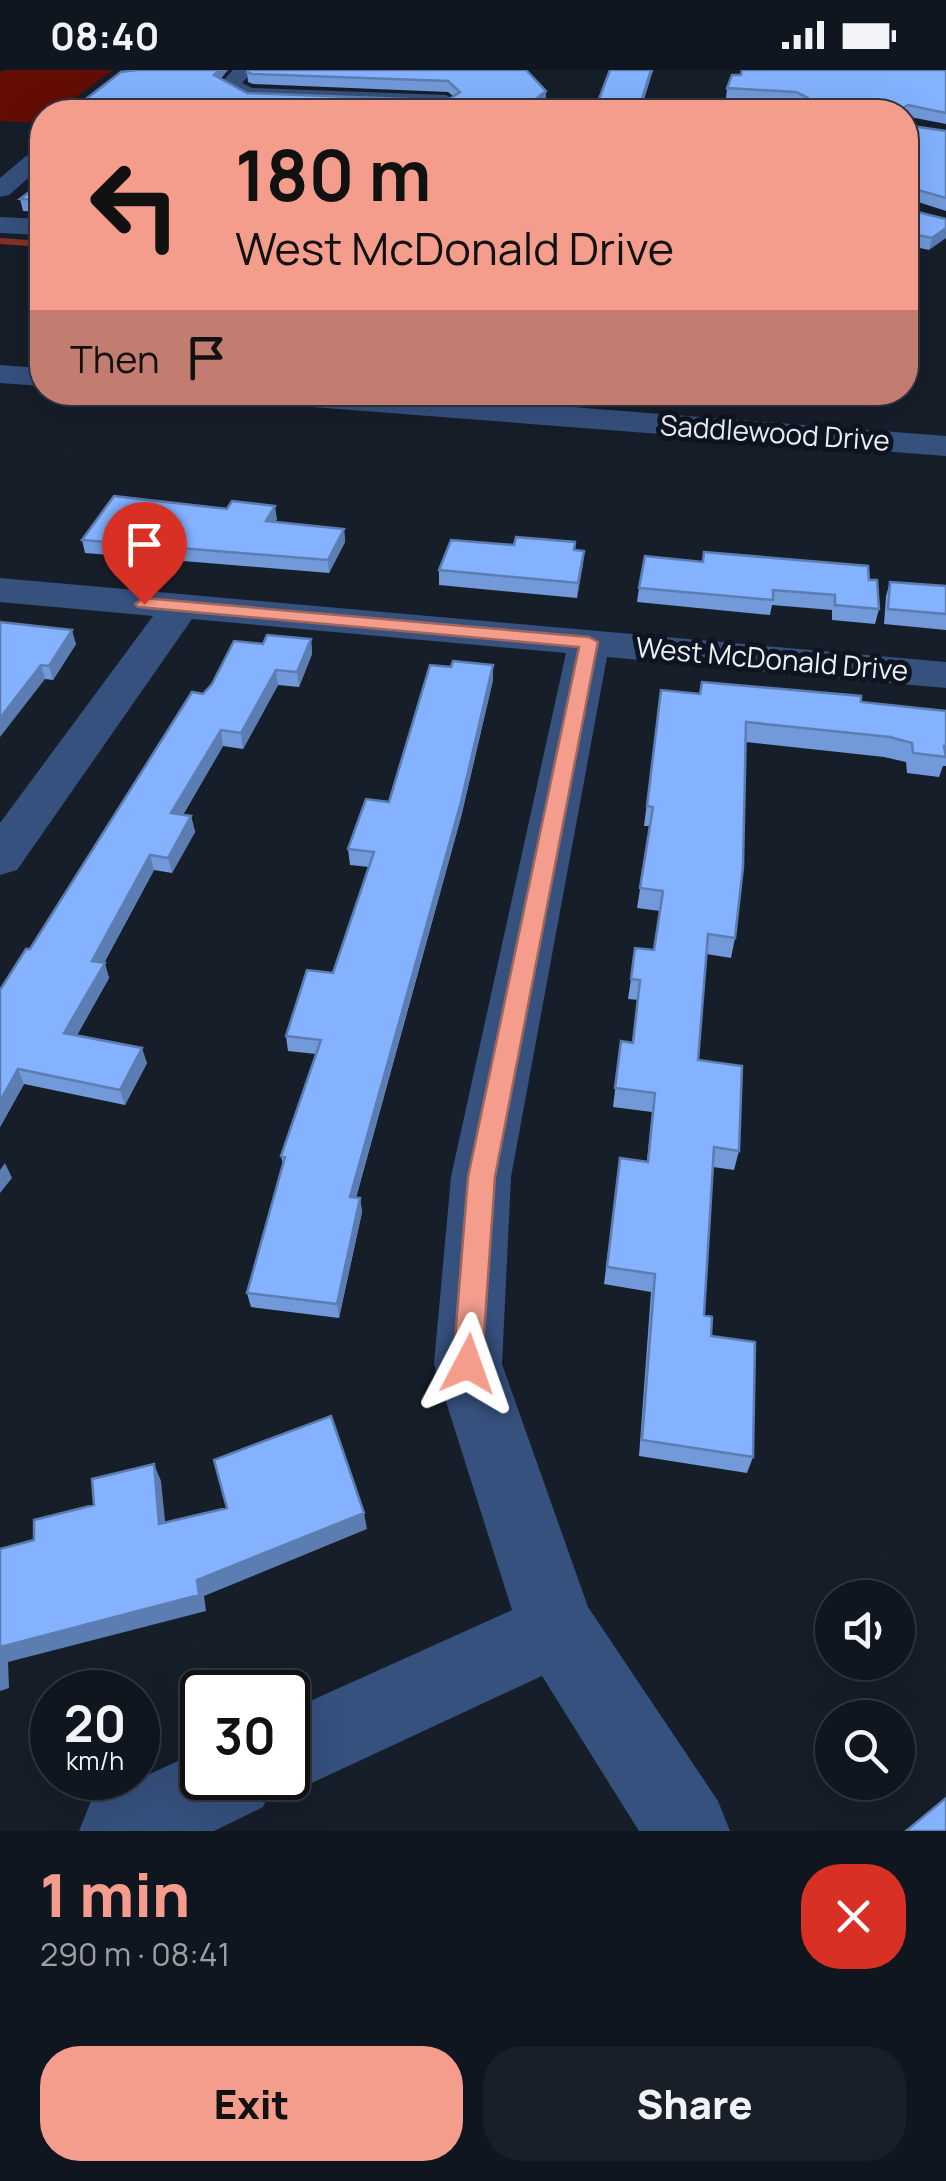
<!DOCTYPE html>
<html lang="en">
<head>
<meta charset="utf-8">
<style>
  body { margin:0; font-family:Manrope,sans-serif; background:#191f29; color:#f1f3f6; height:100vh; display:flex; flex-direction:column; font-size:38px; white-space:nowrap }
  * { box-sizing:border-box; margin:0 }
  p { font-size:32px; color:#9c9fa5 }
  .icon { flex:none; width:55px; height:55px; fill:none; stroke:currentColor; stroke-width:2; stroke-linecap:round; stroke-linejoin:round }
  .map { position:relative; height:1761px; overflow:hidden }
  .drawer { display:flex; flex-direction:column; background:#101620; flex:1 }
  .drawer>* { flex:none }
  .hud { position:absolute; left:30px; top:30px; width:888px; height:305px; border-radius:40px; box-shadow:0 10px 40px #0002,0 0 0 2px #30353e; background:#f49d8d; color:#111; overflow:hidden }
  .buttons { position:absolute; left:815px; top:1510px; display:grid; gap:20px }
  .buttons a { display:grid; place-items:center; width:100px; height:100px; border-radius:50%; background:#101620; box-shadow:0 10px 40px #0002,0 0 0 2px #30353e; font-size:50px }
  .speed { position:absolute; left:30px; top:1600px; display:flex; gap:20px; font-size:50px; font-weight:700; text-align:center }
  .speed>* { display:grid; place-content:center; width:130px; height:130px; border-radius:50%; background:#101620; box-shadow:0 10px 40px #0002,0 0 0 2px #30353e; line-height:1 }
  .speed small { font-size:25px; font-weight:400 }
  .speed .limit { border:5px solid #111; border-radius:15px; background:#fff; color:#111 }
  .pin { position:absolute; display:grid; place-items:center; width:85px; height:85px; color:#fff; margin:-102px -42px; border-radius:50% 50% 50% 0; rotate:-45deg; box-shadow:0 0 10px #0007 }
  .pin .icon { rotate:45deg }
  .me { position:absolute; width:110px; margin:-55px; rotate:4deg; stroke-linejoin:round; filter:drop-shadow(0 0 8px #0008) }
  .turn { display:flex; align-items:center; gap:35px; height:210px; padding:0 40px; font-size:45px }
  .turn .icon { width:130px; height:130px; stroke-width:2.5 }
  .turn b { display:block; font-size:70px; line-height:85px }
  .then { display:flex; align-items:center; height:95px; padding:0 40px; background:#0003; gap:20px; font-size:38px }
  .round { display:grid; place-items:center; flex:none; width:105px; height:105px; border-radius:40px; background:#191f29 }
  .overview { display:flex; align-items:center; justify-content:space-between; height:170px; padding:0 40px }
  h1 { font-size:60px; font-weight:800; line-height:75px; color:#f49d8d }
  .action { display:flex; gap:20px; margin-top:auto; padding:20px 40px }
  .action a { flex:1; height:115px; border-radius:40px; background:#f49d8d; color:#111; font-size:40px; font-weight:800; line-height:115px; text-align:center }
  .action a+a { background:#191f29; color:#f1f3f6 }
  .status { display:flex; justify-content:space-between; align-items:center; height:70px; padding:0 50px; background:#101620; direction:ltr }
  .status svg { height:28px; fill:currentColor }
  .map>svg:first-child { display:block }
</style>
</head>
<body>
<div class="status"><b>08:40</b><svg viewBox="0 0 49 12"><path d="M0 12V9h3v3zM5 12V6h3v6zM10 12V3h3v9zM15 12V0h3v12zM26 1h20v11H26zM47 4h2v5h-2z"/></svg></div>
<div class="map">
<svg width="946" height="1761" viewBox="0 0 946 1761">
  <rect width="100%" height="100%" fill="#161e2a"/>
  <path fill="#640d04" d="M6,0H113L55,42H42L41,53L0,51V3Z"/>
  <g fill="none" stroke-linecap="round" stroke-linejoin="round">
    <path stroke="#873024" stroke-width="6" d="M0,171L42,174"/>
    <path fill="#36517e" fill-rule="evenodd" d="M233,0H254L242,13L252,18L446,25L457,31L446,37L248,30L219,15Z
      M686,30L794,36L805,42L678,41L675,36L678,31Z
      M34,84L42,86V96L9,125L0,127V108L26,86Z
      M0,147L42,149V165L0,163Z
      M0,295L42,298V316L0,313Z
      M230,322H378L946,366V386L246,332L235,329Z
      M0,508L946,592V618L607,587L511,1107L502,1294L588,1537L718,1731L730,1761H639L542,1606L288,1724L272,1717L263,1737L214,1761H79L91,1731L202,1680V1708H288V1641L512,1540L434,1294L451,1107L566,583L192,549L17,800L0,805V753L153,546L0,532Z"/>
  </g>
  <path fill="#7299da" d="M526,0L546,31L532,42H434L433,40L432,30H448L453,26L448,22L253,14L248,12L247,2Z
    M610,0H653L640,42H596V37Z
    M946,0V54L905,46V42L797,34L794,32L726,28L727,18L741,5Z
    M905,55L946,61V141L906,128Z
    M42,112V142L23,141L20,129Z
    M905,139L946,149L929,180L911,176L905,180Z
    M277,449L275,452L344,459L345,472L329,503L85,483L82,470Z
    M575,480L584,481L577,528L439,515V500Z
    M869,510L879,539L875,554L832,550V540L772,535L770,545L637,532L639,518Z
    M890,512L946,516V560L884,554L886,526Z
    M0,552L76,574L53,610L45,609Z
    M311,569L312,584L299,617L278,615L243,679L223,676L183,745L191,746L195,762L172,803L154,800L104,893L109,908L77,965L147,993L125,1035L24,1014L0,1057V920L30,879L203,624L263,574Z
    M493,610L461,747L356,1128H360L362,1142L339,1248L251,1237L247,1223L283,1094L281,1086L316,984L288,981L286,966L333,903L369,797L350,795L348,779Z
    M661,620L700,624L861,632L946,641V696H943L939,707L907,703L906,692L884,687L746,672L735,868L731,888L706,884L698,990L739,1081L734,1100L713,1097L704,1245L753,1387L747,1403L639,1386L651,1222L604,1214L620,1088L647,1092L652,1042L613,1037L621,971L632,973L638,930L628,929L631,909L654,880L660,841L637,838L650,756H644Z"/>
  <path fill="#5c7db2" d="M219,0H228L215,16L214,5Z
    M651,0H653L640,42H638Z
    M546,21V31L532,42H484Z
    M429,30V40L427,42H420Z
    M946,158V168L929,180L932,168Z
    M913,164L911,176L905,180V170Z
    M275,436L277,449L267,464L266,451Z
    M344,459L345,472L329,503L328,490Z
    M584,481L583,495L577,528L578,513Z
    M72,560L76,574L53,610L49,596Z
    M311,569L312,584L299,617L297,602Z
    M41,595L45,609L0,667V648Z
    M493,595V610L461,747L352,1141L350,1127Z
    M276,600L278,615L243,679L241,663Z
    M221,660L223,676L175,758L171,743Z
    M191,746L195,762L172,803L168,788Z
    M150,785L154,800L97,906L92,891Z
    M105,893L109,908L70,978L64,963Z
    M142,978L147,993L125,1035L120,1020Z
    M18,999L24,1014L0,1057V1031Z
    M5,1093L12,1108L0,1123V1100Z
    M360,1128L362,1142L339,1248L337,1234Z
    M154,1394L161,1411L167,1470L159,1454Z
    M364,1443L367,1459L204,1526L206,1541L8,1592L9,1618L0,1621V1577L197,1510Z"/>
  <path fill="#84b2fe" stroke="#5c7db2" stroke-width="2.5" d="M137,0H219L214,5L247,23L429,30L420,42H69L121,2Z
    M248,0H526L546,21L522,40L484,42H443L432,30H448L460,22L448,11L252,4L247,2Z
    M610,0H651L638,42H603L605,37H596Z
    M742,0H946V43L908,35L903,38L904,42H721L722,34H810L808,28L796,22L727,18L732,5H741Z
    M905,55L946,61V128L908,117L905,119Z
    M42,112V130L20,129Z
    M905,139L946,149V158L932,168L913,164L905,170Z
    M114,426L227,439L232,431L275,436L266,451L344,459L328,490L82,470Z
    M516,467L575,472L574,480L584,481L578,513L439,500L451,470L514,475Z
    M704,482L868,496L869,510H877L879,539L835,535V525L773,520V530L639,518L645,486L703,492Z
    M890,512L946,516V544L888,539Z
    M0,552L72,560L49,596L41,595L0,648Z
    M267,565L311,569L297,602L276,600L241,663L221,660L171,743L191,746L168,788L150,785L92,891L105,893L64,963L142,978L120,1020L18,999L0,1031V920L26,879H30L192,622L203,624L212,614L234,571L263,574Z
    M453,591L493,595L461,732L350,1127L360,1128L337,1234L247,1223L285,1087L281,1086L321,970L286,966L307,900L333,903L374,782L348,779L366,729L389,732L430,595L451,597Z
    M702,612L861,626V632L946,641V676H944L946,687L913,683L912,673L890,667L746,652L743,797L735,868L708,864L698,990L742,996L739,1081L714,1077L704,1245L712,1247L711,1266L755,1272L753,1387L642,1370L655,1204L607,1197L620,1088L648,1092L655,1023L615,1018L621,971L633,973L640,910L631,909L635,878L654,880L663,821L640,818L653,737L647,736L661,620L700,624Z
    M331,1346L364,1443L197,1510L199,1525L0,1577V1479L34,1470V1450L94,1435L92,1409L154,1394L159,1454L227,1438L214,1390Z
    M946,1728V1761H906Z"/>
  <path fill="#f49d8d" stroke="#9f665c" stroke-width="2.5" d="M144,528L589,567L598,572L495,1107L482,1294L478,1304L468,1308L457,1304L453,1294L468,1107L579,577L138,537L135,534Z"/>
  <g text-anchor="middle" stroke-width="10" stroke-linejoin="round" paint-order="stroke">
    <g font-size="28" fill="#ebf0f9" stroke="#0e1520">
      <text transform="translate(775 363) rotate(4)" y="10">Saddlewood Drive</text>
      <text transform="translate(772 589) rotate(5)" y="10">West McDonald Drive</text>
    </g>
  </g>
</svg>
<div class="buttons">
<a><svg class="icon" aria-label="sound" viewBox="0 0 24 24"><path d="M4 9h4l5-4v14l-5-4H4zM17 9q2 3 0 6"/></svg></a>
<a><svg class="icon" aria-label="search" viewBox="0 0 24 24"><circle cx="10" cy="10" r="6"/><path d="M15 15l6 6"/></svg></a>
</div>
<div class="speed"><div>20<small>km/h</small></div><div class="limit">30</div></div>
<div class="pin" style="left:144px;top:534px;background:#d93025"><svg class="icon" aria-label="arrive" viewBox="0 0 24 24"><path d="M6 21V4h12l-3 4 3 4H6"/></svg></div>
<svg class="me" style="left:468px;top:1294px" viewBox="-20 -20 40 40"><path d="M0-17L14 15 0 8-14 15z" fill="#f49d8d" stroke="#fff" stroke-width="4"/></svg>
<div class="hud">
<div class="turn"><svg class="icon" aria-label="left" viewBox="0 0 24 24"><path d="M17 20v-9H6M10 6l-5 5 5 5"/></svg><div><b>180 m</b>West McDonald Drive</div></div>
<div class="then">Then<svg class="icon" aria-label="arrive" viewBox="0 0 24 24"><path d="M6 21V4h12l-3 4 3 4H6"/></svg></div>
</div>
</div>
<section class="drawer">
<div class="overview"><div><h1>1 min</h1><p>290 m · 08:41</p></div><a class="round" style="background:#d93025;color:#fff"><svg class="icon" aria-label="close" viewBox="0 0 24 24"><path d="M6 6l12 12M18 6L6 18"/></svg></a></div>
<div class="action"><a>Exit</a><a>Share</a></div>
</section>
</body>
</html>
